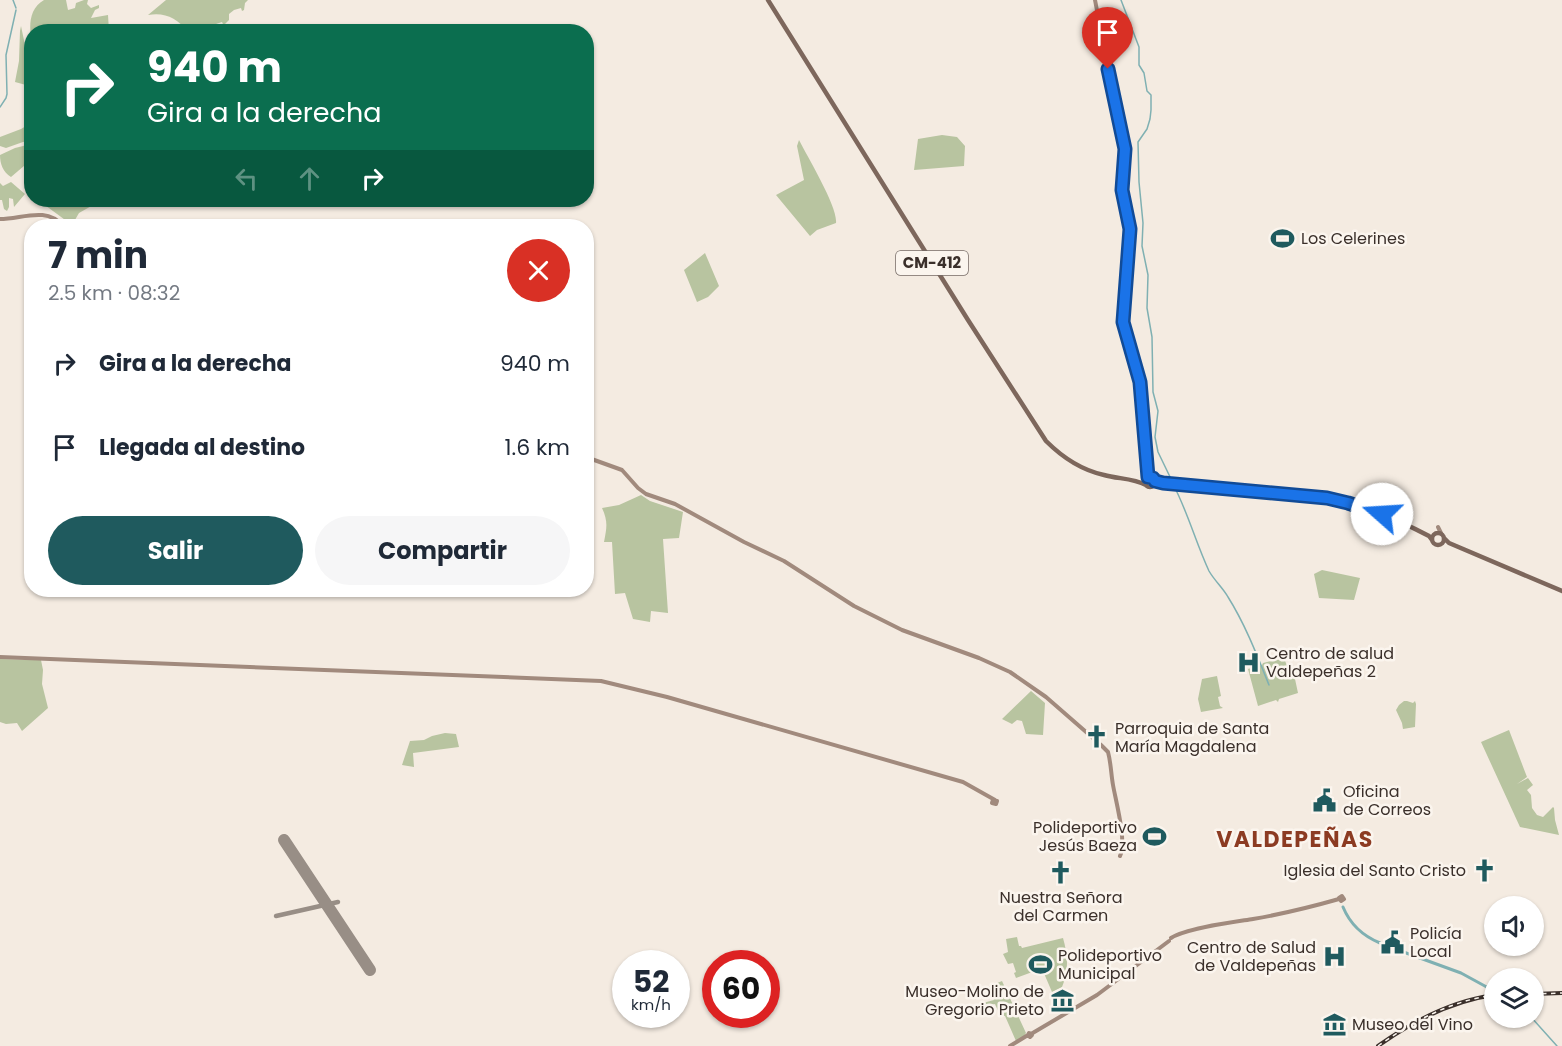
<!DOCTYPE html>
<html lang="es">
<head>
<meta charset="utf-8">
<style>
  body { margin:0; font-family:Poppins,sans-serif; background:#f6f6f7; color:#1f2937; height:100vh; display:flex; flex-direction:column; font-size:22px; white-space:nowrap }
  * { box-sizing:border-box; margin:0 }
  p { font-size:20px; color:#747a83 }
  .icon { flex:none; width:33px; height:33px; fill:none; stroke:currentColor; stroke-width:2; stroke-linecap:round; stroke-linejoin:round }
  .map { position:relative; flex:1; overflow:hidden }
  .side { position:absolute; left:24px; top:219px; width:570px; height:378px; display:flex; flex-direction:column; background:#fff; border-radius:24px; box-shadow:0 2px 4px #0004 }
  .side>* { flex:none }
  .hud { position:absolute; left:24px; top:24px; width:570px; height:183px; border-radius:24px; box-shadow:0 2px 4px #0004; background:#0b6e4f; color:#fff; overflow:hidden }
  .buttons { position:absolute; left:1484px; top:896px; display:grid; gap:12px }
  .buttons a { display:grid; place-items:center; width:60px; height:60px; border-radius:50%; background:#fff; box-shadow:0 2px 4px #0004; font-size:30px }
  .speed { position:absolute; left:612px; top:950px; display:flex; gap:12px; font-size:30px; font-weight:700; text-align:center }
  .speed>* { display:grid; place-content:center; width:78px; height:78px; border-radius:50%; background:#fff; box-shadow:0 2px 4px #0004; line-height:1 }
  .speed small { font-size:15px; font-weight:400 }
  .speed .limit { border:9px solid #d22; background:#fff; color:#111 }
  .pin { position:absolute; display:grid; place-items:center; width:51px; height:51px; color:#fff; margin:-62px -26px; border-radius:50% 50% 50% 0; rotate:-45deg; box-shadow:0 0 6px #0007 }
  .pin .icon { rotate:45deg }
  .me { position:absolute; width:66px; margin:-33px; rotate:289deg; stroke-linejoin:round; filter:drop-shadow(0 0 4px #0008) }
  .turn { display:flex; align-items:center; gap:21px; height:126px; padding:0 24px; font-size:27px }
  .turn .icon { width:78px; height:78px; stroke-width:2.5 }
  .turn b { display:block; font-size:42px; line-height:51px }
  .lanes { display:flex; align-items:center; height:57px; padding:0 24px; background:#0003; justify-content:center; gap:30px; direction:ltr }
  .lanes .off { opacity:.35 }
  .round { display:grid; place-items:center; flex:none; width:63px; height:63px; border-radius:32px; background:#f6f6f7 }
  .head { display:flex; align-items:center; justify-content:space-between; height:102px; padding:0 24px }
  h1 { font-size:36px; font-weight:700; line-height:45px }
  .action { display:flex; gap:12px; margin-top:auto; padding:12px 24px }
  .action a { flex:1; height:69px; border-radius:36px; background:#1f5a5e; color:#fff; font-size:24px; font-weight:700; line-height:69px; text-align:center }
  .action a+a { background:#f6f6f7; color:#1f2937 }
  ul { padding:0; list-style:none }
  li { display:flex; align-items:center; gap:18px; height:84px; padding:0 24px }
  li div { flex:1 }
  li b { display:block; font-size:22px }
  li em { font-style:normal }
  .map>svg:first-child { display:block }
</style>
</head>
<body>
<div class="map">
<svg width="1562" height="1046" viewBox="0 0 1562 1046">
  <rect width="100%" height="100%" fill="#f4ebe1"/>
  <path fill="#b8c4a0" d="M44,0H66L68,10L75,8L76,3L84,0H88L87,4L91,8L99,5V8L95,10L91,18L108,15L109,31L32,32L31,38C29,23 30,8 44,0Z
    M166,0H248L245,3L244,10L242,11L241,8L234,10L229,14V20L225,24L228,31H226L222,22L216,24L209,31L188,32C177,18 165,12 148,15Z
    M21,26L25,45L31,58V92L26,85L15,82L19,61L20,31Z
    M31,123V141L23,142L6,148L0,146V137L21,129Z
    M942,135L957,137L965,146L964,166L914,170L918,139Z
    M799,140C808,158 838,207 836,223L817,230L810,236L776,195L804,180L797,146Z
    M31,144V160L11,177C3,172 0,164 0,155L15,148Z
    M11,182L25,194L14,207L13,199L9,198V207L7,211L4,209L2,200H0V183L3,186Z
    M38,200H102L79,213L72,225Z
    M705,253L719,286L708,297L697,302L684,270Z
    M641,495L650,501L683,512L679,538L663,539L668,613L651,611L650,622L633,619L625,593L615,594L612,542H604C607,527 608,521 602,508L619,505Z
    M1322,570L1360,578L1354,600L1319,598L1314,574Z
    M1284,658L1287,666L1292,665L1298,693L1279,699L1278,702L1276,700L1258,706L1248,669L1262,665L1263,663Z
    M0,659L41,660L43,670L42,684L48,708L22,731L17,723L6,724L0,722Z
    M1217,676L1221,696L1218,697L1220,706L1223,708L1201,712L1198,699L1202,679Z
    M1031,691L1045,703L1043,735L1026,734L1022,721L1017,720L1012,724L1002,719Z
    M1404,701H1407L1413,703L1415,701L1416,704L1415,727L1403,729L1402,723L1396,710L1399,705Z
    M1509,730L1527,777L1517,784L1528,778L1533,785L1527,790L1531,795L1532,808L1537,815L1543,817L1553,807L1554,808L1555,820L1559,835L1520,827L1481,742Z
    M445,733L456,734L459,747L413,753L414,767L402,765L410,741L424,740L432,736Z
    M1017,937L1019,946H1021L1022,948L1063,938C1068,956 1069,970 1062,987L1052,992L1043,971H1035L1016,978L1014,973L1016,972L1013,963L1008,964L1003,954L1008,952L1006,939Z
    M1002,981L1026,1033L1024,1036L1016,1041L1005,1016L1000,1015L995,1004L984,1006L983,1003L994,1000L988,987Z"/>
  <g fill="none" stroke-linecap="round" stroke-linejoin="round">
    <path stroke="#7fb0b2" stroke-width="1.5" d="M13,0L16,8
      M1121,0L1139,47V65L1144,73L1147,91L1151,95V110L1150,119L1147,129L1138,142L1139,182L1143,223L1142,246L1148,275L1147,308L1152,337L1153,392L1158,411L1155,437L1158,452L1172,481
      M0,107L6,98L7,94L6,55L16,10
      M1174,486C1188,513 1196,543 1209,571C1214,580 1223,588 1228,597C1245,624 1257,655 1269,685
      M1531,1017L1557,1046"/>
    <path stroke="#7fb0b2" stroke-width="3" d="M1343,907C1350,924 1363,936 1380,943
      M1387,946L1461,973L1494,991"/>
    <path stroke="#988e86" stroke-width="4.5" d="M276,916L338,902"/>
    <path stroke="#988e86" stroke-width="12" d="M284,840L370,970"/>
    <path stroke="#a18a7d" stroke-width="4" d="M1095,0L1117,116L1125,149L1122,190L1130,229L1123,322L1140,382L1148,477
      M0,219C22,219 46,206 63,226
      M586,457L622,470L638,488L646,494L675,504L744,542L784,561L854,606L902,630L979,658L1010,672L1046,697L1101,745L1108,752C1111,763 1111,774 1113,785C1116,802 1127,842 1120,856
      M1438,527L1441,533
      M0,657L601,681L667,697L963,782L995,800
      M993,800L997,801L996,804L992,803Z
      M1342,896L1344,899L1341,901L1339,898Z
      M1171,938C1186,928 1234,922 1253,919C1282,914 1311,907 1339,899
      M1029,1033L1032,1035L1030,1037L1028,1035Z
      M1031,1034L1097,995L1169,941
      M1010,1046L1028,1035"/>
    <path stroke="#7d675c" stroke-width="4.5" d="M768,0L968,320L1046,441C1062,457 1081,470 1104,475C1118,479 1133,478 1146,485
      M1145 482a5 5 0 1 1 10 0a5 5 0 1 1-10 0Z
      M1155,481L1327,498C1363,506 1397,519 1429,536L1432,540
      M1432 539a6 6 0 1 1 12 0a6 6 0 1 1-12 0Z
      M1445,539L1449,543L1562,591"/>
    <defs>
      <path id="rail" d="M1533,994L1562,993
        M1378,1046C1413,1021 1451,1001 1494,995"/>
    </defs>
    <use href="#rail" stroke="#3b302b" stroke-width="4"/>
    <use href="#rail" stroke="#fbf5ee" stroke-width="1.5" stroke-dasharray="4.5" stroke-linecap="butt"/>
  </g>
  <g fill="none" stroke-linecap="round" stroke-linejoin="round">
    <defs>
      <path id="route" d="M1108,69L1125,149L1122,190L1130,229L1123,322L1140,382L1148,477L1153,478L1155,481L1163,483L1327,498L1348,503L1382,514"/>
    </defs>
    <use href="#route" stroke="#114b97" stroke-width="15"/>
    <use href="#route" stroke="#1a73e8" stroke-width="10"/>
  </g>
  <defs>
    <symbol id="stadium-bare" viewBox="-9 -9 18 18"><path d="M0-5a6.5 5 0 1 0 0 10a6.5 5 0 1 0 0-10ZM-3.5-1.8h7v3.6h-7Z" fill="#1f5a5e" stroke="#fbf5ee" stroke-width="2.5" paint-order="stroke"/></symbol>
    <symbol id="hospital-bare" viewBox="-9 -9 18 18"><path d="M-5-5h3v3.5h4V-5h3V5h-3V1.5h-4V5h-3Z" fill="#1f5a5e" stroke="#fbf5ee" stroke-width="2.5" paint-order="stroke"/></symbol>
    <symbol id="church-bare" viewBox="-9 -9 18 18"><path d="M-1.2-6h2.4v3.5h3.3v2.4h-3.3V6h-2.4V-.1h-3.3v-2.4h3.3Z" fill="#1f5a5e" stroke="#fbf5ee" stroke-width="2.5" paint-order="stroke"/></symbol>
    <symbol id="civic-bare" viewBox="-9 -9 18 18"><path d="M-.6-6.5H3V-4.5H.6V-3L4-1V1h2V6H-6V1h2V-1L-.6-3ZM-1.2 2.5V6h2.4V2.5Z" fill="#1f5a5e" stroke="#fbf5ee" stroke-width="2.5" paint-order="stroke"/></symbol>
    <symbol id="museum-bare" viewBox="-9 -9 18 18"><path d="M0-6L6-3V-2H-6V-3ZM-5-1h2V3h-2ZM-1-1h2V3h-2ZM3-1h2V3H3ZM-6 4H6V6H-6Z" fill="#1f5a5e" stroke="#fbf5ee" stroke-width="2.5" paint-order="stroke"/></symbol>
  </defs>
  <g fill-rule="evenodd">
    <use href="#stadium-bare" x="1266" y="222" width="33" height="33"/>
    <use href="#hospital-bare" x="1232" y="646" width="33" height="33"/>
    <use href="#church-bare" x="1080" y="720" width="33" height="33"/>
    <use href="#civic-bare" x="1308" y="784" width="33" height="33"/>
    <use href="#stadium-bare" x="1138" y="820" width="33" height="33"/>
    <use href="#church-bare" x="1468" y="854" width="33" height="33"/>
    <use href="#church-bare" x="1044" y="856" width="33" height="33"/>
    <use href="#civic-bare" x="1376" y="926" width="33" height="33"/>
    <use href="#hospital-bare" x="1318" y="940" width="33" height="33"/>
    <use href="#stadium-bare" x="1024" y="948" width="33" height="33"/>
    <use href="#museum-bare" x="1046" y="984" width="33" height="33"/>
    <use href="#museum-bare" x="1318" y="1008" width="33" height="33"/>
  </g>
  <g text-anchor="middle" stroke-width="5" stroke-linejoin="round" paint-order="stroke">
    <rect fill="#fbf5ee" stroke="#756b66" stroke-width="1.5" x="896" y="251" width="72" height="24" rx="4.5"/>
    <g font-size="15" font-weight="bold" fill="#3b302b">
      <text x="932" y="268">CM-412</text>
    </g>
    <g font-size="16" fill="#3b302b" stroke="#fbf5ee" text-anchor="start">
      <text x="1301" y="244">Los Celerines</text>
      <text x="1266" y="659">Centro de salud<tspan x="1266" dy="18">Valdepeñas 2</tspan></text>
      <text x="1115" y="734">Parroquia de Santa<tspan x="1115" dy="18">María Magdalena</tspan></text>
      <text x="1343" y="797">Oficina<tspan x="1343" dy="18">de Correos</tspan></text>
      <text x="1137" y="833" text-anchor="end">Polideportivo<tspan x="1137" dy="18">Jesús Baeza</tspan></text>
      <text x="1466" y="876" text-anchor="end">Iglesia del Santo Cristo</text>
      <text x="1061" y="903" text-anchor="middle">Nuestra Señora<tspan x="1061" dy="18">del Carmen</tspan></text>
      <text x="1410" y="939">Policía<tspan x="1410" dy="18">Local</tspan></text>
      <text x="1316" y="953" text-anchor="end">Centro de Salud<tspan x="1316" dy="18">de Valdepeñas</tspan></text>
      <text x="1058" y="961">Polideportivo<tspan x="1058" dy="18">Municipal</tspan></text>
      <text x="1044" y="997" text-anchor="end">Museo-Molino de<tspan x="1044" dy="18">Gregorio Prieto</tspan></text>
      <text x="1352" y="1030">Museo del Vino</text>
    </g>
    <g font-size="22" font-weight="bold" letter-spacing="1.5" fill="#8c3b22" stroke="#fbf5ee">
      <text x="1295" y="847">VALDEPEÑAS</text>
    </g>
  </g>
</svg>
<div class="buttons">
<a><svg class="icon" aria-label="sound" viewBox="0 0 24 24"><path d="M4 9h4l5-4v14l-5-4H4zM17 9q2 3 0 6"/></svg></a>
<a><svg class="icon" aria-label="layers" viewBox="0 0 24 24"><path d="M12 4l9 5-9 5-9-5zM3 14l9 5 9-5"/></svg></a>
</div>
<div class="speed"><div>52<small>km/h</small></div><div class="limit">60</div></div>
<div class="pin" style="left:1108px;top:69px;background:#d93025"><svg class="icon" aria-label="arrive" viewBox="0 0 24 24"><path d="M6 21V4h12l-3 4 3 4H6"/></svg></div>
<svg class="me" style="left:1382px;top:514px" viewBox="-20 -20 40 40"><circle r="19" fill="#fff"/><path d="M0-13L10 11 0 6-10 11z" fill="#1a73e8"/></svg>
<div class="hud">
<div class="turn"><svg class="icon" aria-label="right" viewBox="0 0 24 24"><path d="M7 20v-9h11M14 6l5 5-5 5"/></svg><div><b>940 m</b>Gira a la derecha</div></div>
<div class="lanes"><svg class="icon off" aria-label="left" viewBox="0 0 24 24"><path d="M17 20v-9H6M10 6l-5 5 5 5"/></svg><svg class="icon off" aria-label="ahead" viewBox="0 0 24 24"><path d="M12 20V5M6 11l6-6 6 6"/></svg><svg class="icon" aria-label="right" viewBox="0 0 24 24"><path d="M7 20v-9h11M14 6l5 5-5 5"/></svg></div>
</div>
<section class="side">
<div class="head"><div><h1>7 min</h1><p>2.5 km · 08:32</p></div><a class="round" style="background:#d93025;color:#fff"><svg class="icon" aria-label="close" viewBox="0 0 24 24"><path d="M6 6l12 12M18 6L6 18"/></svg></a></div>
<ul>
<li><svg class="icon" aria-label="right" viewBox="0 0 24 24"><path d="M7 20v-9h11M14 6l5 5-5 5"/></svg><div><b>Gira a la derecha</b></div><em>940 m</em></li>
<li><svg class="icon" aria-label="arrive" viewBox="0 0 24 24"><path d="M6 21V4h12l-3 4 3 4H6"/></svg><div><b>Llegada al destino</b></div><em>1.6 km</em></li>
</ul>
<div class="action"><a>Salir</a><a>Compartir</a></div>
</section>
</div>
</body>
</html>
